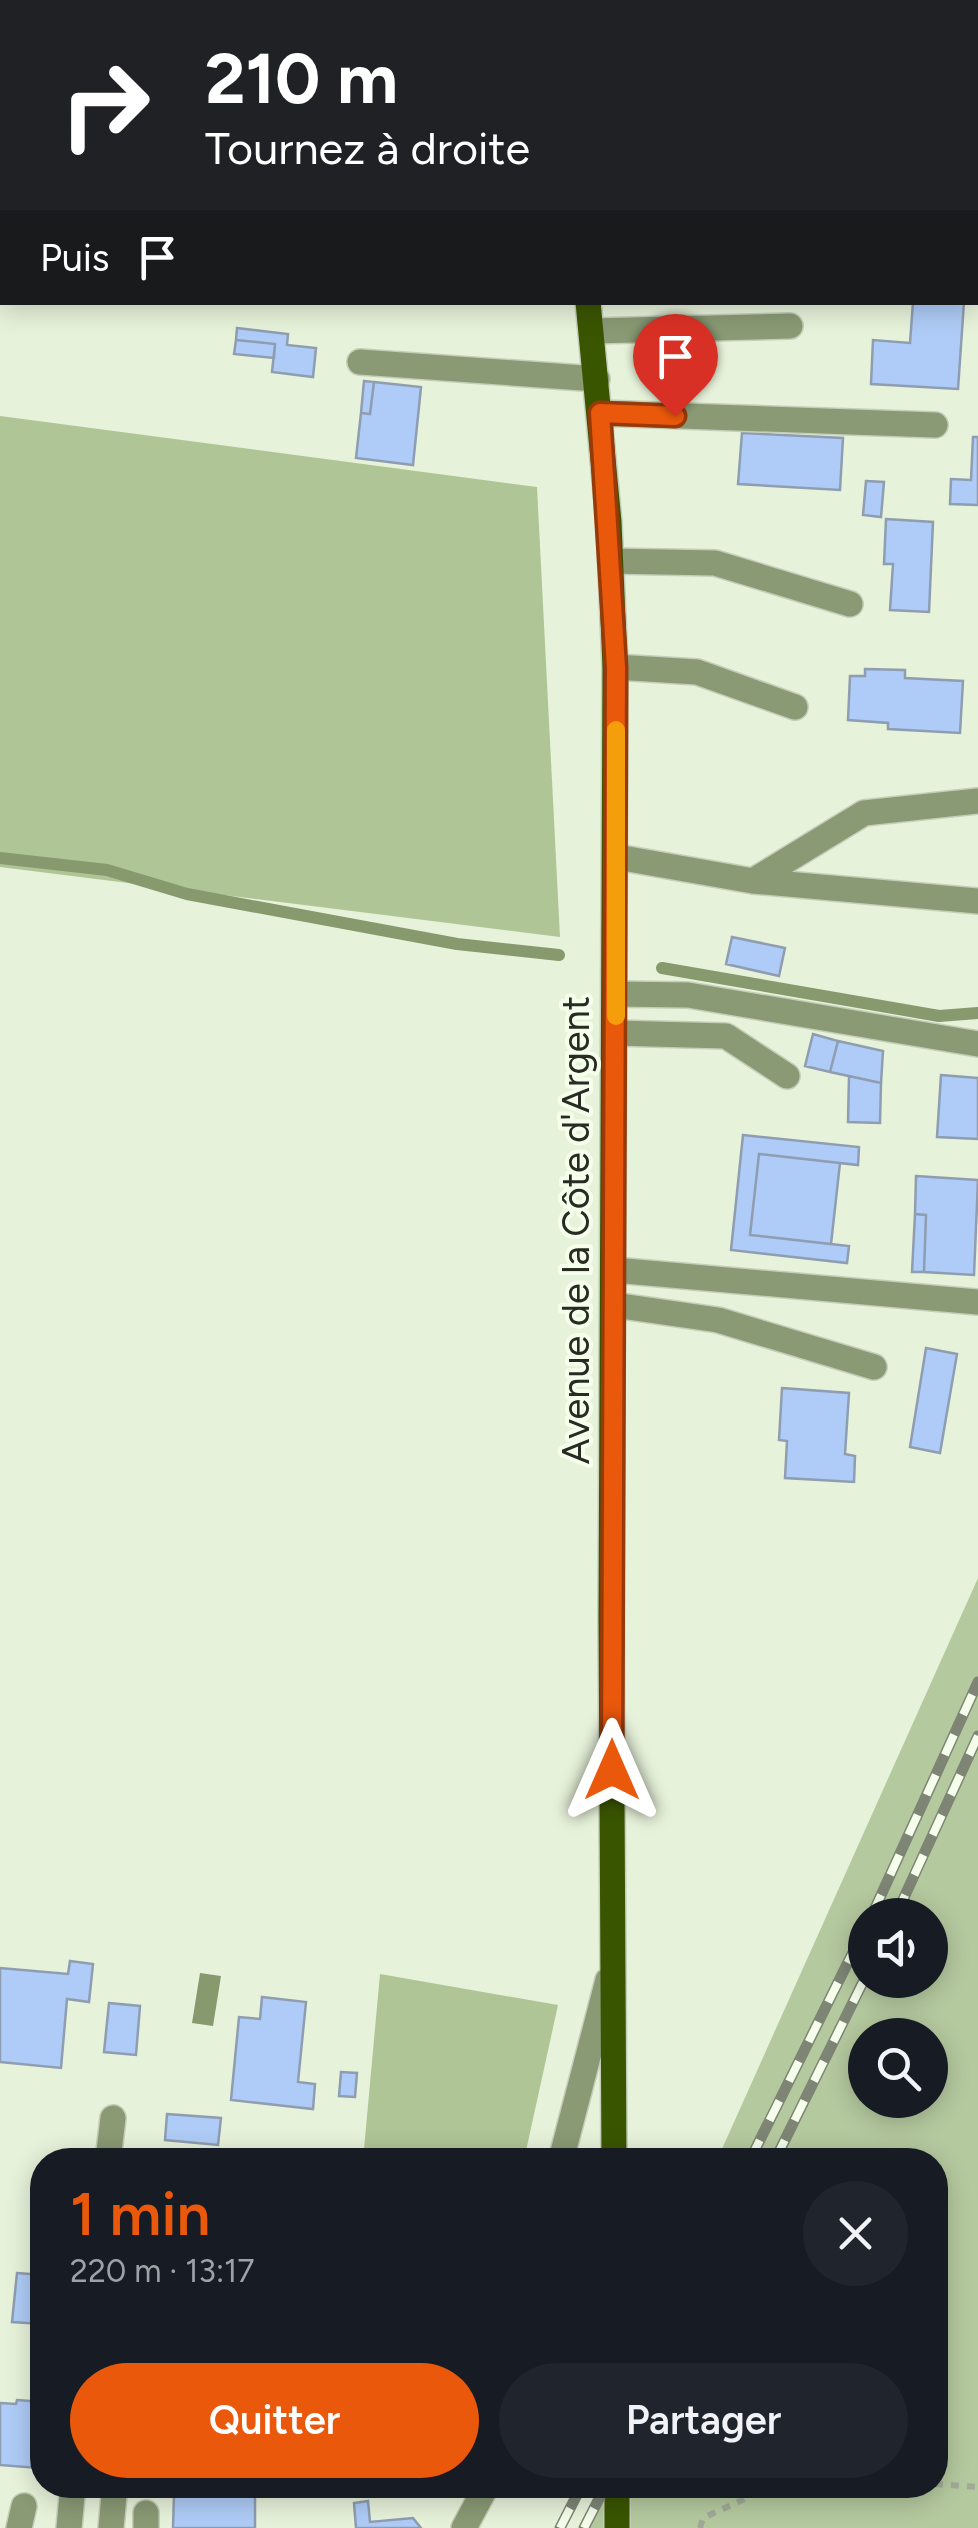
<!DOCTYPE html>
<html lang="fr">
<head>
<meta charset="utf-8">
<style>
  body { margin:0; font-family:Figtree,sans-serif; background:#20242c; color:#f1f3f6; height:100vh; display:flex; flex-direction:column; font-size:38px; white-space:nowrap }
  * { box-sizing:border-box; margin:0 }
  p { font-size:32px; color:#9ea1a6 }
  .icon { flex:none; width:55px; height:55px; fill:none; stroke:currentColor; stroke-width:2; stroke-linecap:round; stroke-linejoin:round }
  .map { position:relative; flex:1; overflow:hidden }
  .drawer { position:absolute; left:30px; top:2148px; width:918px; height:350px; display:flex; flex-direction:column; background:#171b24; border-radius:40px; box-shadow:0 5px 25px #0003 }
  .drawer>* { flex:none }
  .guide { position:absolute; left:0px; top:0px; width:980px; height:305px; box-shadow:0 5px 25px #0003; background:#202124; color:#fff; overflow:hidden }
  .controls { position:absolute; left:848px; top:1898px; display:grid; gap:20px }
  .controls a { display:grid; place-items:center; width:100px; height:100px; border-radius:50%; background:#171b24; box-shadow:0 5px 25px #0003; font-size:50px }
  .pin { position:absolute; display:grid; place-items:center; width:85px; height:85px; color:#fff; margin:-102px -42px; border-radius:50% 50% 50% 0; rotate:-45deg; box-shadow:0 0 10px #0007 }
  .pin .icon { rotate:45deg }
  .me { position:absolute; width:110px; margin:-55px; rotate:0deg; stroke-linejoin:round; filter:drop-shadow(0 0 8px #0008) }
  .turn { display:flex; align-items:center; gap:35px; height:210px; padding:0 40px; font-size:45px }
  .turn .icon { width:130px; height:130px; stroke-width:2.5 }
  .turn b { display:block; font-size:70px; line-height:85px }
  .then { display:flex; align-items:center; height:95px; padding:0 40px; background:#0003; gap:20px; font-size:38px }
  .round { display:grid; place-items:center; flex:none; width:105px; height:105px; border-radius:52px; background:#20242c }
  .headline { display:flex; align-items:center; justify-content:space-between; height:170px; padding:0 40px }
  h1 { font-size:60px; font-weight:600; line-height:75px; color:#ea580c }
  .primary-button { display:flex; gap:20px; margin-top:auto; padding:20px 40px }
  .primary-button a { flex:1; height:115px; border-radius:60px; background:#ea580c; color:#fff; font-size:40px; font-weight:600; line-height:115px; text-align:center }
  .primary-button a+a { background:#20242c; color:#f1f3f6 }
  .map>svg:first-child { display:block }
</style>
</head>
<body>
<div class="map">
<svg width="978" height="2528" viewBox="0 0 978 2528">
  <rect width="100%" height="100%" fill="#e7f2da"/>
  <path fill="#b5c99f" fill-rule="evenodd" d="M0,0H371V2H2L0,165Z
    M978,1578V2528H588L598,2485H935V2160H717ZM865,1915H930V1980H865ZM865,2035H930V2100H865Z"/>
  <path fill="#b0c596" d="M0,416L537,487L560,937L0,867Z
    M380,1974L558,2005L524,2160H363Z"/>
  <path fill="#869a6d" d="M200,1973L221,1976L213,2026L192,2023Z"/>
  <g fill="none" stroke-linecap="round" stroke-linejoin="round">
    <path stroke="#869a6d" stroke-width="12" d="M0,858L107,870L187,894L457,944L559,955
      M662,968L939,1016L978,1013"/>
  </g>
  <path fill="#aeccf7" stroke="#8f9db1" stroke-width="2.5" d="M913,302H964L958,389L871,384L873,340L910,343Z
    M237,328L288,334L287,345L316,348L313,377L272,372L275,344L236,340Z
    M236,340L275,344L274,358L234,354Z
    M364,381L374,382L370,414L361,413Z
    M374,382L421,387L413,465L356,458L361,413L370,414Z
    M742,433L843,438L840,490L738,484Z
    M973,437H978V505L950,504L951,479L971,480Z
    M866,481L884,482L881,517L863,515Z
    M886,519L933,522L929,612L890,610L893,564H884Z
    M865,669L905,670V678L963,681L960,733L888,729V723L848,720L850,676H865Z
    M732,937L785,948L779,976L726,964Z
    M813,1034L838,1041L830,1072L805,1066Z
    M838,1041L883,1051L881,1083L830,1072Z
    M941,1075L978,1078V1139L937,1137Z
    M849,1076L881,1083L880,1123L848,1122Z
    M743,1135L859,1147L858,1165L759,1154L750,1235L849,1246L847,1263L731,1250Z
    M759,1154L840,1163L831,1244L750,1235Z
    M916,1176L978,1180L974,1275L924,1272L926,1215L915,1214Z
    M915,1214L926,1215L924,1272H912Z
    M926,1348L957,1354L940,1453L910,1447Z
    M782,1388L849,1393L845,1454L855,1456L854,1482L785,1478L787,1441L779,1440Z
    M70,1961L93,1964L89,2002L67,1999L61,2068L0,2062V1968L68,1974Z
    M262,1997L306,2002L298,2082L315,2084L313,2109L231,2100L239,2017L260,2019Z
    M109,2003L140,2006L136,2055L104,2052Z
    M341,2072L357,2073L355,2097L339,2096Z
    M167,2114L221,2118L218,2145L165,2140Z
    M17,2273L42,2275V2324L12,2322Z
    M17,2400L42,2402L38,2468L0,2465V2403L16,2404Z
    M223,2485H240V2495L255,2494V2528H173L174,2494H223Z
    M368,2501L370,2522L413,2518L421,2528H356L354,2503Z"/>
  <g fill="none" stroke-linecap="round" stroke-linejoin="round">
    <defs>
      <path id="minor" d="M626,0L627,2
        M807,0V2
        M971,2V0
        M592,331L790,326
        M360,362L597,379
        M600,413L935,425
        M611,561L715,563L850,604
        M615,667L697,672L795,707
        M617,857L753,881L978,901
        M753,881L864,813L978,801
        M615,994L688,995L978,1044
        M616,1033L726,1036L787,1076
        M614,1270L978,1302
        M614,1305L718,1320L874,1367
        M108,2160L113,2118
        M561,2160L608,1980
        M146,2513V2528
        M19,2528L24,2506
        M69,2528L73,2485
        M111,2528L115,2485
        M464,2528L487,2485"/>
      <path id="major" d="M556,0V2
        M588,302L609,522L615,667L611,1619L614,2160
        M617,2528V2485"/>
    </defs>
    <use href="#minor" stroke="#c4ceb9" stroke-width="28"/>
    <use href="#major" stroke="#c4ceb9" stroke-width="28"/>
    <path stroke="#a1a997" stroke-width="6" stroke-dasharray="8 8" stroke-linecap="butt" d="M935,2484L978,2487
      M700,2528L703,2518L775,2485"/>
    <use href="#minor" stroke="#899a74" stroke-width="25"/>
    <use href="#major" stroke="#3a5500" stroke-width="25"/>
    <defs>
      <path id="rail" d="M872,1915L978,1682
        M896,1915L978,1736
        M750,2160L865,1928
        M775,2160L865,1978
        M560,2528L582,2485
        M584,2528L606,2485"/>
    </defs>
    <use href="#rail" stroke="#7e8575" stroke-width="11"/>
    <use href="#rail" stroke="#f5feeb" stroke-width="8" stroke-dasharray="22" stroke-linecap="butt"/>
  </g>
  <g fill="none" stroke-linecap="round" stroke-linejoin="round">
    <defs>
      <path id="route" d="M612,1770L616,667L600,413L675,416"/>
    </defs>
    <use href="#route" stroke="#983908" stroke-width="25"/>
    <use href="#route" stroke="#ea580c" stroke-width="18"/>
    <path stroke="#f59e0b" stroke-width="18" d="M616,1016V730"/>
  </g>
  <g text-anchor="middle" stroke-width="8" stroke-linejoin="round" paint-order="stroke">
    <g font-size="38" fill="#272b22" stroke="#f5feeb">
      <text transform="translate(576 1230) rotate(-90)" y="13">Avenue de la Côte d'Argent</text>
    </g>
  </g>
</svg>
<div class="controls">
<a><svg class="icon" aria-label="sound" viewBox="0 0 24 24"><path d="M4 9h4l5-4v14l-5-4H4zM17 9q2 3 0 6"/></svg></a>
<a><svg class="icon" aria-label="search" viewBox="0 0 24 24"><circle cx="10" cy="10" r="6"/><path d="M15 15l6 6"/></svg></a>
</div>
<div class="pin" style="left:675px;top:416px;background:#d93025"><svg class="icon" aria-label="arrive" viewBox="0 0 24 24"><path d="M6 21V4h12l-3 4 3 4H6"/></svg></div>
<svg class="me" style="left:612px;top:1770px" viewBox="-20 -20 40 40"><path d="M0-17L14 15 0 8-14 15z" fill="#ea580c" stroke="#fff" stroke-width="4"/></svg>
<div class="guide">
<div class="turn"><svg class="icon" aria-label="right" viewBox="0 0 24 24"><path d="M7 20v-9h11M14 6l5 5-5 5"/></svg><div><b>210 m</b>Tournez à droite</div></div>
<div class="then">Puis<svg class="icon" aria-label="arrive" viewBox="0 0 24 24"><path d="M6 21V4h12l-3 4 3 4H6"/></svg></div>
</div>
<section class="drawer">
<div class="headline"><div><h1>1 min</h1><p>220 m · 13:17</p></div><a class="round"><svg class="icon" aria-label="close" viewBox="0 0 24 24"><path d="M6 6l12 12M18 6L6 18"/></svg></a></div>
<div class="primary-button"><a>Quitter</a><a>Partager</a></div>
</section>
</div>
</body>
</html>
